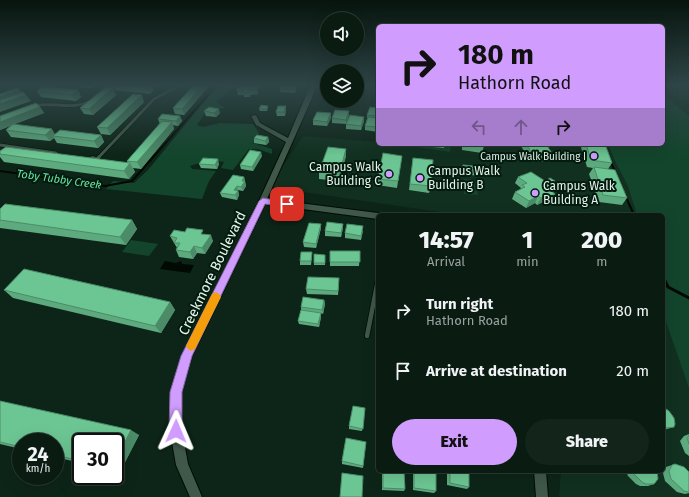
<!DOCTYPE html>
<html lang="en">
<head>
<meta charset="utf-8">
<style>
  body { margin:0; font-family:"Fira Sans",sans-serif; background:#13251b; color:#f1f3f6; height:100vh; display:flex; flex-direction:column; font-size:15px; white-space:nowrap }
  * { box-sizing:border-box; margin:0 }
  p { font-size:13px; color:#99a19f }
  .icon { flex:none; width:22px; height:22px; fill:none; stroke:currentColor; stroke-width:2; stroke-linecap:round; stroke-linejoin:round }
  .map { position:relative; flex:1; overflow:hidden }
  .panel { position:absolute; left:376px; top:213px; width:289px; height:260px; display:flex; flex-direction:column; background:#0a1c12; border-radius:6px; box-shadow:0 4px 16px #0002,0 0 0 1px #2a3a32 }
  .panel>* { flex:none }
  .guide { position:absolute; left:376px; top:24px; width:289px; height:122px; border-radius:6px; box-shadow:0 4px 16px #0002,0 0 0 1px #2a3a32; background:#d09dff; color:#111; overflow:hidden }
  .fabs { position:absolute; left:320px; top:12px; display:grid; gap:8px }
  .fabs a { display:grid; place-items:center; width:44px; height:44px; border-radius:50%; background:#0a1c12; box-shadow:0 4px 16px #0002,0 0 0 1px #2a3a32; font-size:20px }
  .speed { position:absolute; left:12px; top:433px; display:flex; gap:8px; font-size:20px; font-weight:700; text-align:center }
  .speed>* { display:grid; place-content:center; width:52px; height:52px; border-radius:50%; background:#0a1c12; box-shadow:0 4px 16px #0002,0 0 0 1px #2a3a32; line-height:1 }
  .speed small { font-size:10px; font-weight:400 }
  .speed .limit { border:2px solid #111; border-radius:6px; background:#fff; color:#111 }
  .pin { position:absolute; display:grid; place-items:center; width:34px; height:34px; color:#fff; margin:-17px; border-radius:8px; box-shadow:0 2px 6px #0006 }
  .me { position:absolute; width:44px; margin:-22px; rotate:1deg; stroke-linejoin:round; filter:drop-shadow(0 0 3px #0008) }
  .turn { display:flex; align-items:center; gap:14px; height:84px; padding:0 16px; font-size:18px }
  .turn .icon { width:52px; height:52px; stroke-width:2.5 }
  .turn b { display:block; font-size:28px; line-height:34px }
  .lanes { display:flex; align-items:center; height:38px; padding:0 16px; background:#0003; justify-content:center; gap:20px; direction:ltr }
  .lanes .off { opacity:.35 }
  .eta { display:flex; justify-content:space-evenly; align-items:center; height:68px; text-align:center }
  .eta b { font-size:24px; font-weight:800; line-height:28px }
  .action { display:flex; gap:8px; margin-top:auto; padding:8px 16px }
  .action a { flex:1; height:46px; border-radius:24px; background:#d09dff; color:#111; font-size:16px; font-weight:800; line-height:46px; text-align:center }
  .action a+a { background:#13251b; color:#f1f3f6 }
  ul { padding:0; list-style:none }
  li { display:flex; align-items:center; gap:12px; height:60px; padding:0 16px }
  li div { flex:1 }
  li b { display:block; font-size:15px }
  li em { font-style:normal }
  .map>svg:first-child { display:block }
</style>
</head>
<body>
<div class="map">
<svg width="689" height="497" viewBox="0 0 689 497">
  <rect width="100%" height="100%" fill="#0d2518"/>
  <path fill="#113020" d="M663,86H689V497H559L561,471H663V215H460L269,187L303,136L378,142V144H663Z"/>
  <path fill="#13452c" d="M217,86H234L216,102L225,108L207,110L197,125L203,127L220,123L253,124L259,133L253,143L272,149V154L258,149H249L233,170L221,168L224,162L209,160L190,166L192,169L216,171L209,181L202,199L106,189L113,181L134,183L148,170Z
    M663,94L689,116V388L663,313V215H637L628,186L614,159L608,144H663Z
    M397,144H451L450,152Z
    M464,179L477,180L478,195L464,194Z
    M131,240L158,244L149,256L122,252Z"/>
  <path fill="#010904" d="M165,261L176,263L181,261L182,264L194,265L190,273L160,269Z"/>
  <g fill="none" stroke-linecap="round" stroke-linejoin="round">
    <path stroke="#010904" stroke-width="2" d="M611,162L615,172
      M0,171L105,186L132,181L210,93L219,86
      M625,195L634,215"/>
    <path stroke="#010904" stroke-width="3" d="M663,277L668,287L689,298"/>
    <defs>
      <path id="service-far2" d="M103,91L109,86
        M32,106C52,101 72,111 90,101
        M0,145L56,153
        M92,158H94
        M98,158L154,99L179,86"/>
      <path id="service-far1" d="M92,158L97,159L99,157"/>
      <path id="service" d="M367,336L378,280"/>
      <path id="minor" d="M310,86H316L312,98L267,199L378,213L381,215H378V219L265,204L192,356L181,392L182,431L188,464L202,497H190L176,465L170,431L171,392L184,352L259,201L286,142L256,125L251,116L256,115L260,123L288,138Z
        M534,471H546L548,497H536Z"/>
    </defs>
    <use href="#service-far2" stroke="#000d04" stroke-width="4"/>
    <use href="#service-far1" stroke="#000d04" stroke-width="5"/>
    <use href="#service" stroke="#000d04" stroke-width="6"/>
    <use href="#minor" stroke="#000d04" stroke-width="2"/>
    <use href="#service-far2" stroke="#405849" stroke-width="3"/>
    <use href="#service-far1" stroke="#405849" stroke-width="3.5"/>
    <use href="#service" stroke="#405849" stroke-width="4.5"/>
    <use href="#minor" fill="#405849" fill-rule="evenodd"/>
  </g>
  <path fill="#5daa7e" d="M78,86H94L90,88Z
    M113,86H153L154,90L150,94L115,90Z
    M193,86H209L184,115L175,114L173,108Z
    M297,87L295,93L280,92V88Z
    M78,90L81,97L76,101L41,97L37,91Z
    M237,90H258V94L250,95V97H244V95H238Z
    M116,95L93,115L84,114L80,108Z
    M378,99V132L365,130V126L368,120H367V115L375,107Z
    M144,102L110,135L101,134L97,127Z
    M40,107L44,113L14,124L55,134L101,135L104,142L98,148L57,143L54,138L50,141L11,137L6,130L12,125L0,130V116Z
    M268,108L267,111H260L259,109Z
    M286,110L285,116H277L276,112Z
    M204,111L220,113L216,117L206,116Z
    M180,116L182,121L178,126L173,125L174,129L141,169L133,168L135,172L129,179L4,162L0,157V151L128,163L127,161L160,124L158,119Z
    M349,116L346,124L332,123V118Z
    M364,117V121L361,130L346,129V124Z
    M331,118L327,126L313,125V120Z
    M268,137L269,142L266,145L254,143V138Z
    M434,144H445L444,148L433,147Z
    M462,144H484V146L482,153L462,150Z
    M520,144H546L553,155L550,161L530,162Z
    M580,144H605L612,163L608,169L627,198L622,205L599,202L589,174L593,168L587,167Z
    M262,156L253,171L241,169L240,165Z
    M346,156L339,181L319,179V172Z
    M402,156L397,188L377,185L378,179Z
    M413,158L431,186L429,193L409,190Z
    M199,164H219L217,169L201,168Z
    M463,165L482,172L480,176L462,174V170Z
    M244,177L246,186L243,191L238,190L239,195L237,200L222,197L220,193Z
    M518,177L545,181H555L554,184L552,185L553,192L551,200L546,203L543,202L537,205L535,203L526,208L512,199L515,192L520,190L521,188L515,183Z
    M0,209L132,220L137,229L126,245L0,228Z
    M321,228L316,248L304,247L303,242Z
    M343,228L341,237L325,236V231Z
    M363,231L361,240L345,238V233Z
    M205,234L213,241L205,254L197,253L193,259L179,257L176,250L177,248L170,236Z
    M360,251L359,266H330V262Z
    M312,252V256L311,265H300V261Z
    M325,255V265H314V263Z
    M339,283L338,295L307,294L306,289Z
    M4,290L170,302L175,310L161,333L13,298Z
    M324,300L325,304L323,314L321,313V317L319,327L299,324L298,321L301,310V307Z
    M0,401L139,435L120,472L115,471V442H81V463L55,457V442H21V449L0,444Z
    M663,407L674,427L667,429L663,430Z
    M365,408L362,431L349,429V426Z
    M689,434V456L685,453L680,441L684,436Z
    M366,442L363,468L342,464V461Z
    M675,464L689,472V493L685,494L677,492L665,481L663,473L666,467Z
    M382,471H404L405,489L404,491L382,490Z
    M413,471H424L436,491L434,493L413,490Z
    M447,471H469V487L467,489L447,485Z
    M626,471H657L654,484L648,486H640L636,484L628,476Z"/>
  <path fill="#4c8b67" d="M89,86H94L90,88Z
    M149,86H153L154,90L150,94L147,88Z
    M202,86H209L184,115L182,109Z
    M258,86V94L257,90Z
    M296,86H297V87L295,93V89Z
    M113,88L116,95L93,115L89,109Z
    M20,90L23,94L0,102V97Z
    M78,90L81,97L76,101L72,95Z
    M26,95L31,101L0,112V104Z
    M142,95L144,102L110,135L107,128Z
    M286,106V110L285,116L284,112Z
    M40,107L44,113L0,130V122Z
    M219,109L220,113L216,117L214,113Z
    M349,111V116L346,124V120Z
    M331,113V118L327,126V122Z
    M180,116L182,121L178,126L176,121Z
    M364,117V121L361,130V126Z
    M172,122L174,129L141,169L137,162Z
    M52,129L56,136H53L54,138L50,141L45,135Z
    M101,135L104,142L98,148L94,141Z
    M268,137L269,142L266,145L265,141Z
    M346,149V156L339,181V174Z
    M261,152L262,156L253,171L252,167Z
    M218,159L219,164L217,169L215,165Z
    M130,163L135,172L129,179L124,171Z
    M244,177L246,186L243,191L241,187L242,181Z
    M237,186L239,195L237,200L234,190Z
    M556,188L552,194L550,190Z
    M555,194L551,200L546,203L549,197Z
    M547,195L543,202L537,205L541,198Z
    M538,196L535,203L526,208L529,201Z
    M132,220L137,229L126,245L120,237Z
    M321,224V228L316,248V244Z
    M343,224V228L341,237V233Z
    M211,235L213,241L205,254L202,248Z
    M194,246L197,253L193,259L190,252Z
    M324,300L325,304L323,314L322,310Z
    M170,302L175,310L161,333L155,326Z
    M321,313V317L319,327L318,324Z
    M131,430L139,435L120,472L115,470V461Z"/>
  <path fill="#6cc693" stroke="#4c8b67" d="M132,86H149L147,88Z
    M193,86H202L182,109L173,108Z
    M240,86H258L257,90H249V93H243L244,90H237V88H239Z
    M281,86H296L295,89L280,88Z
    M43,87L78,90L72,95L37,91Z
    M17,88L20,90L0,97V94Z
    M105,88H113L89,109L80,108Z
    M23,92L26,95L0,104V100Z
    M133,94L142,95L107,128L97,127Z
    M377,99H378V106L375,105Z
    M36,103L40,107L0,122V116Z
    M261,105L268,106L267,109H259Z
    M278,106H286L284,112H276Z
    M209,107L219,109L214,113L204,111Z
    M370,107L378,108V116L367,115Z
    M335,110L349,111L346,120L332,118Z
    M317,112L331,113L327,122L313,120Z
    M162,114L180,116L176,121L158,119Z
    M350,115L364,117L361,126L346,124Z
    M368,117L378,118V127L365,126Z
    M162,121L172,122L137,162L127,161Z
    M13,124L52,129L45,135L6,130Z
    M60,130L101,135L94,141L53,136Z
    M257,135L268,137L265,141L254,138Z
    M466,144H484V146Z
    M526,144H546L553,155H533Z
    M586,144H605L612,163L591,160Z
    M6,147L130,163L124,171L0,154V151Z
    M328,147L346,149L339,174L319,172Z
    M250,150L261,152L252,167L240,165Z
    M383,153L402,156L398,181L378,179Z
    M203,158L218,159L215,165L199,164Z
    M413,158L433,160L431,186L410,184Z
    M463,165L482,167V172L463,169Z
    M594,167L615,170L627,198L603,195Z
    M531,172L556,188L550,190L555,194L549,197L547,195L541,198L538,196L529,201L515,192L525,187L522,185L527,183L518,177Z
    M233,175L244,177L242,181H245L241,187L237,186L234,190L238,191L235,195L220,193Z
    M550,178L555,181L550,184L545,181Z
    M5,204L132,220L120,237L0,220V209Z
    M327,222L343,224L341,233L325,231Z
    M309,223L321,224L316,244L303,242Z
    M347,224L363,226L361,236L345,233Z
    M187,228L203,230L201,234L211,235L202,248L194,246L190,252L176,250L180,243H174L177,238L170,236L174,230L185,232Z
    M330,251H360V262H330Z
    M301,252H312L311,261H300Z
    M314,254L325,255V263H314Z
    M24,269L170,302L155,326L4,290Z
    M308,277L339,278L338,291L306,289Z
    M303,297L324,300L322,310L301,307Z
    M301,310L321,313L318,324L298,321Z
    M0,401L131,430L115,461V442H81V461L55,455V442H21V447L0,442Z
    M353,406L365,408L363,429L349,426Z
    M663,407L669,411L674,418L675,424L674,427L667,428L663,426Z
    M689,435V444L687,438Z
    M346,438L366,442L363,466L342,461Z
    M675,464L684,467L689,472V492L684,491L671,479L669,471L672,465Z
    M383,471H404L405,489L383,488Z
    M414,471H424L436,473V491L414,488Z
    M450,471H469V487L450,483Z
    M632,471H657L658,479L654,484H646L642,482L634,474Z
    M342,473L363,476L362,497H340Z"/>
  <linearGradient id="sky" x2="0" y2="1"><stop stop-color="#07140d"/><stop offset="0.55" stop-color="#2f4648"/><stop offset="1" stop-color="#2f4648" stop-opacity="0"/></linearGradient>
  <rect width="689" height="156" fill="url(#sky)"/>
  <path fill="#d09dff" stroke="#8766a6" d="M263,198L287,202L291,204L287,207L265,204L192,356L182,392V431L180,435L176,437L171,435L169,431L170,392L181,356L259,201Z"/>
  <path fill="#f59e0b" d="M216,292L219,294L221,297L195,349L191,351L188,349L186,346L212,294Z"/>
  <g fill="#d09dff" stroke="#041b0f" stroke-width="1.5">
    <circle cx="594" cy="156" r="4"/>
    <circle cx="389" cy="174" r="4"/>
    <circle cx="420" cy="178" r="4"/>
    <circle cx="535" cy="193" r="4"/>
  </g>
  <g text-anchor="middle" stroke-width="4" stroke-linejoin="round" paint-order="stroke">
    <g font-size="10" fill="#e6f5eb" stroke="#041b0f" text-anchor="end">
      <text x="586" y="160">Campus Walk Building I</text>
    </g>
    <g font-size="11" font-style="italic" fill="#69e3a1" stroke="#041b0f">
      <text transform="translate(59 179) rotate(8)" y="4">Toby Tubby Creek</text>
    </g>
    <g font-size="12" fill="#e6f5eb" stroke="#041b0f" text-anchor="start">
      <text x="381" y="171" text-anchor="end">Campus Walk<tspan x="381" dy="14">Building C</tspan></text>
      <text x="428" y="175">Campus Walk<tspan x="428" dy="14">Building B</tspan></text>
      <text x="543" y="190">Campus Walk<tspan x="543" dy="14">Building A</tspan></text>
    </g>
    <g font-size="14" fill="#e6f5eb" stroke="#041b0f">
      <text transform="translate(212 273) rotate(-64)" y="5">Creekmore Boulevard</text>
    </g>
  </g>
</svg>
<div class="fabs">
<a><svg class="icon" aria-label="sound" viewBox="0 0 24 24"><path d="M4 9h4l5-4v14l-5-4H4zM17 9q2 3 0 6"/></svg></a>
<a><svg class="icon" aria-label="layers" viewBox="0 0 24 24"><path d="M12 4l9 5-9 5-9-5zM3 14l9 5 9-5"/></svg></a>
</div>
<div class="speed"><div>24<small>km/h</small></div><div class="limit">30</div></div>
<div class="pin" style="left:287px;top:204px;background:#d93025"><svg class="icon" aria-label="arrive" viewBox="0 0 24 24"><path d="M6 21V4h12l-3 4 3 4H6"/></svg></div>
<svg class="me" style="left:176px;top:431px" viewBox="-20 -20 40 40"><path d="M0-17L14 15 0 8-14 15z" fill="#d09dff" stroke="#fff" stroke-width="4"/></svg>
<div class="guide">
<div class="turn"><svg class="icon" aria-label="right" viewBox="0 0 24 24"><path d="M7 20v-9h11M14 6l5 5-5 5"/></svg><div><b>180 m</b>Hathorn Road</div></div>
<div class="lanes"><svg class="icon off" aria-label="left" viewBox="0 0 24 24"><path d="M17 20v-9H6M10 6l-5 5 5 5"/></svg><svg class="icon off" aria-label="ahead" viewBox="0 0 24 24"><path d="M12 20V5M6 11l6-6 6 6"/></svg><svg class="icon" aria-label="right" viewBox="0 0 24 24"><path d="M7 20v-9h11M14 6l5 5-5 5"/></svg></div>
</div>
<section class="panel">
<div class="eta">
<div><b>14:57</b><p>Arrival</p></div>
<div><b>1</b><p>min</p></div>
<div><b>200</b><p>m</p></div>
</div>
<ul>
<li><svg class="icon" aria-label="right" viewBox="0 0 24 24"><path d="M7 20v-9h11M14 6l5 5-5 5"/></svg><div><b>Turn right</b><p>Hathorn Road</p></div><em>180 m</em></li>
<li><svg class="icon" aria-label="arrive" viewBox="0 0 24 24"><path d="M6 21V4h12l-3 4 3 4H6"/></svg><div><b>Arrive at destination</b></div><em>20 m</em></li>
</ul>
<div class="action"><a>Exit</a><a>Share</a></div>
</section>
</div>
</body>
</html>
